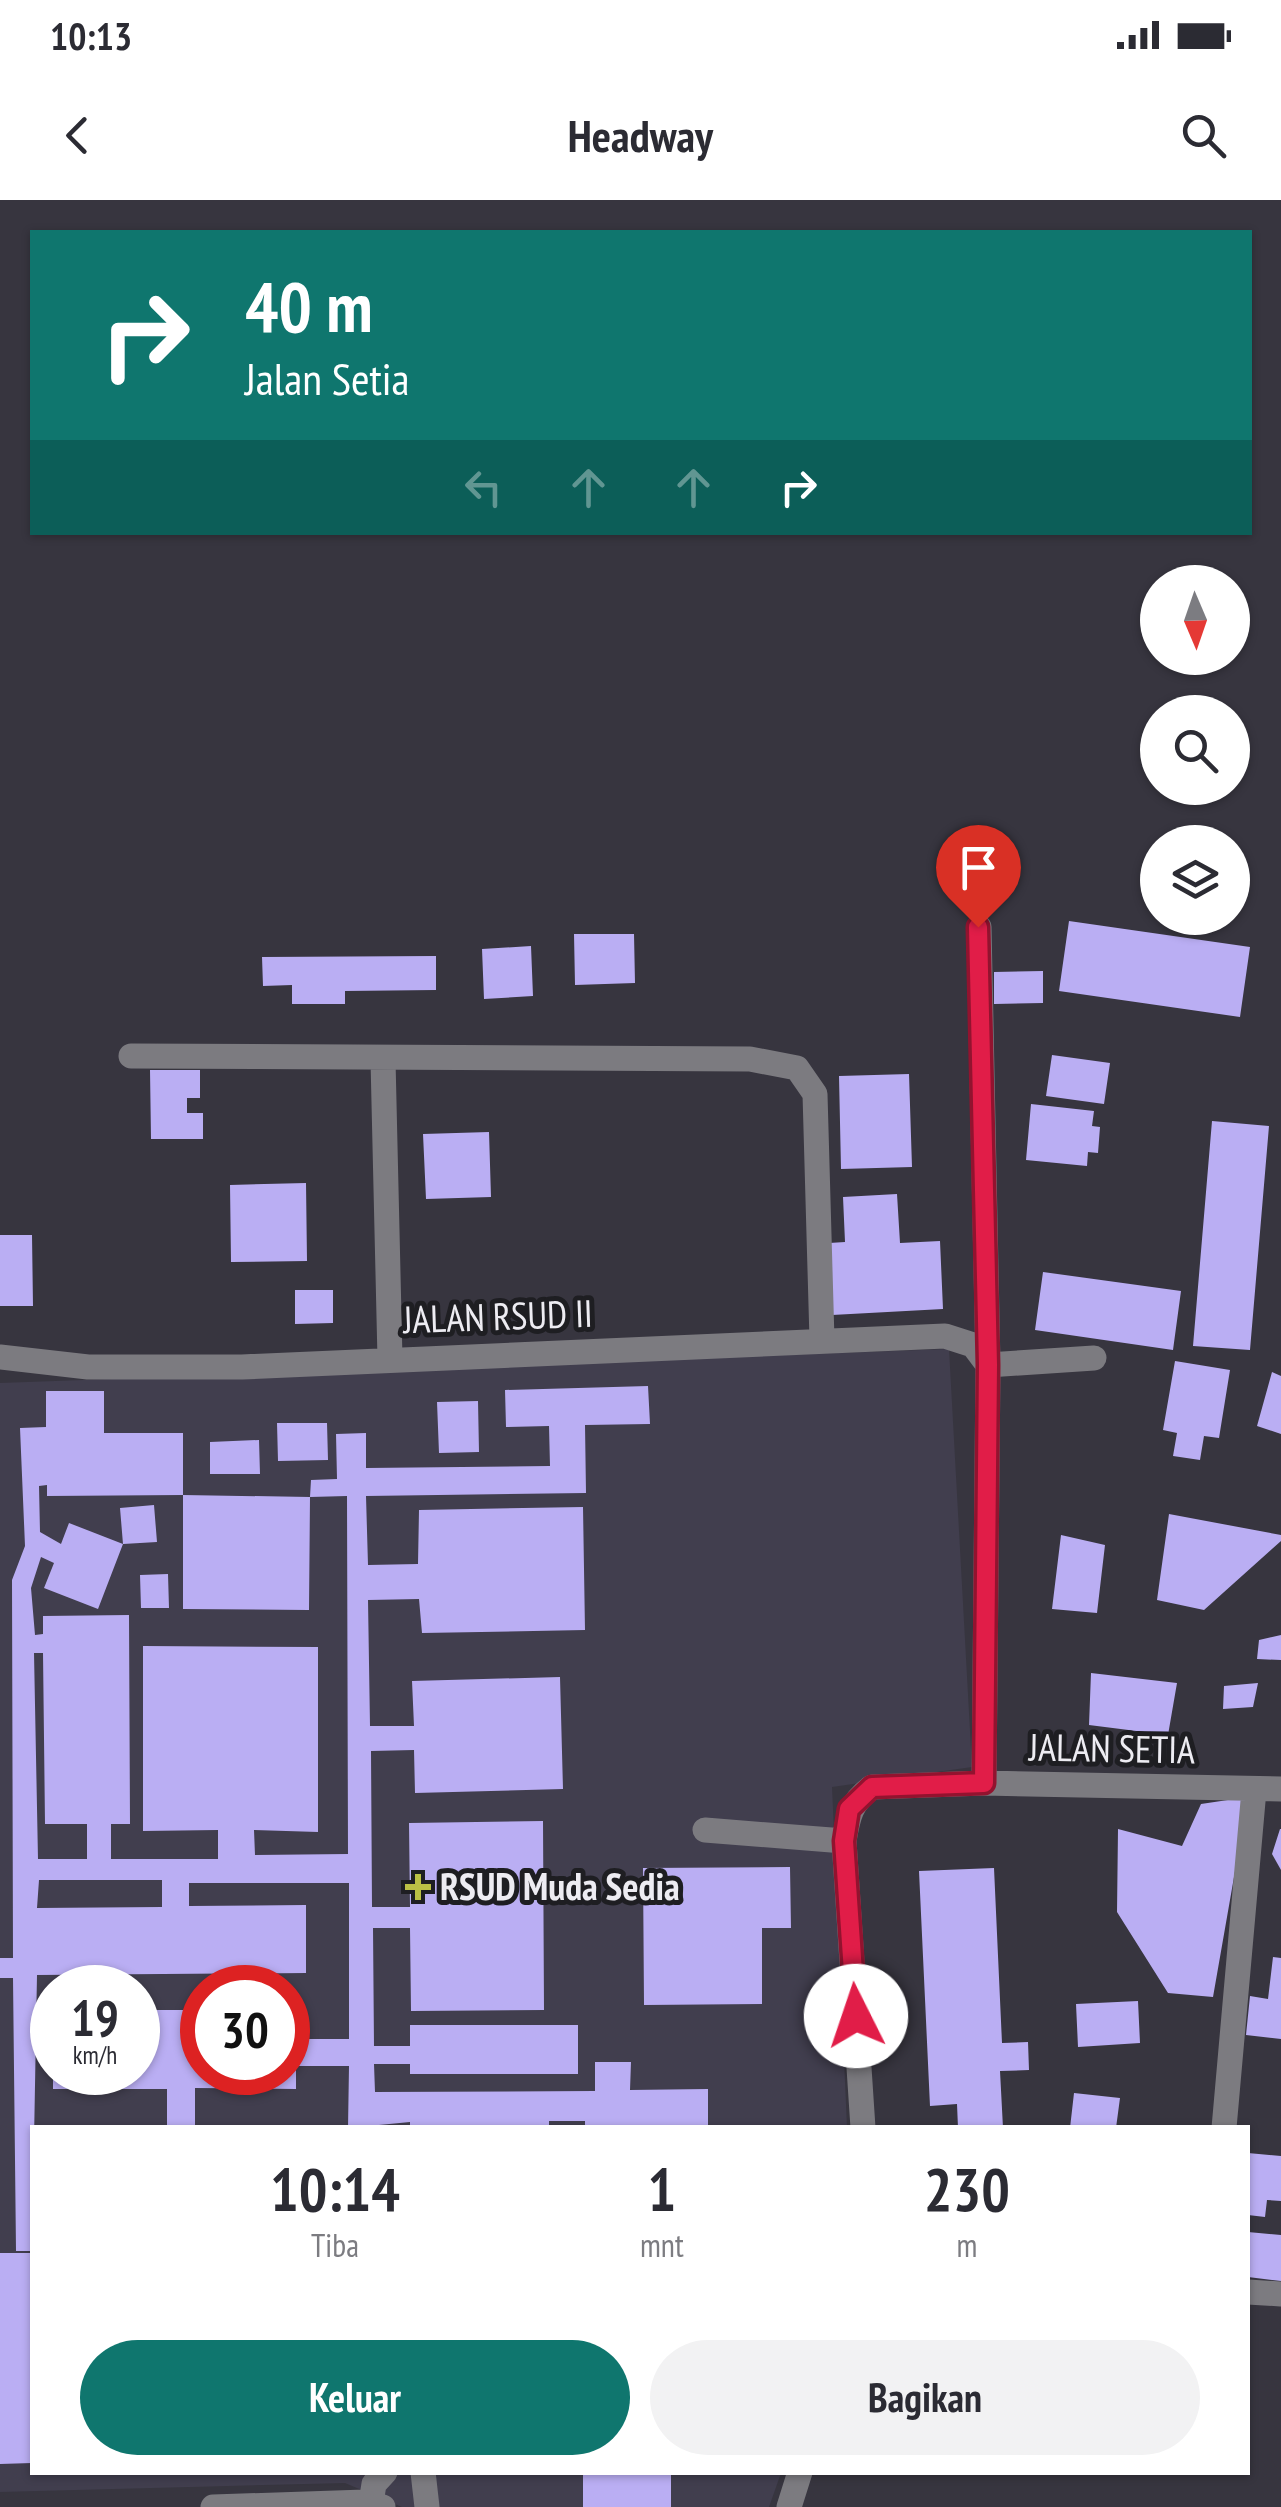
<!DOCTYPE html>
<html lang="id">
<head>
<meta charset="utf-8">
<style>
  body { margin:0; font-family:"PT Sans Narrow",sans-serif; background:#f2f2f3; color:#2b2b33; height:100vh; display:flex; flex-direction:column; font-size:38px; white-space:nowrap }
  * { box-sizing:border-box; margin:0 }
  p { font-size:32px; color:#7c7c81 }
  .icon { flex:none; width:55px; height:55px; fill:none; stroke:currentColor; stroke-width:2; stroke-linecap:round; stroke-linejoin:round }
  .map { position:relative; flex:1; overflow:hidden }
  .details { position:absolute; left:30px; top:1925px; width:1220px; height:350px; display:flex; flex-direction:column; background:#fff; border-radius:0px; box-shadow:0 2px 8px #0004 }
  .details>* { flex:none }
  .top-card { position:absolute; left:30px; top:30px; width:1222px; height:305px; border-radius:0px; box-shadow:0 2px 8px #0004; background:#0f766e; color:#fff; overflow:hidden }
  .needle { width:65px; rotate:178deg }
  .tools { position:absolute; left:1140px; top:365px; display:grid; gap:20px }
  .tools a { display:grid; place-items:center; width:110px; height:110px; border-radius:50%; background:#fff; box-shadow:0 2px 8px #0004; font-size:50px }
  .speed { position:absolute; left:30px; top:1765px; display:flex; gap:20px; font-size:50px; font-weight:700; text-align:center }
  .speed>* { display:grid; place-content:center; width:130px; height:130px; border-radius:50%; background:#fff; box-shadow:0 2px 8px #0004; line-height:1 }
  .speed small { font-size:25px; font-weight:400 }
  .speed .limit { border:15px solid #d22; background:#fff; color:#111 }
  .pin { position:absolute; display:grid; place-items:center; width:85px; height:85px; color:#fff; margin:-102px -42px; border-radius:50% 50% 50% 0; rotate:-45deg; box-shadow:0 0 10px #0007 }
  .pin .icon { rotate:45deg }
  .me { position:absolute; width:110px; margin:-55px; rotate:356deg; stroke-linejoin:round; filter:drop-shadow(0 0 8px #0008) }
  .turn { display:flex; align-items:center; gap:35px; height:210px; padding:0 50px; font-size:45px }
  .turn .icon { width:130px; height:130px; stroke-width:2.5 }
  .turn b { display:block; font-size:70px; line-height:85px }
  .lanes { display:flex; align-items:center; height:95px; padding:0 50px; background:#0003; justify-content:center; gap:50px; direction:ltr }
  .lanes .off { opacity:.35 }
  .eta { display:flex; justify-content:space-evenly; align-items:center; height:170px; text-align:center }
  .eta b { font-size:60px; font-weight:800; line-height:70px }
  .primary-button { display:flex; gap:20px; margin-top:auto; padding:20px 50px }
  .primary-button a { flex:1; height:115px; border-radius:60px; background:#0f766e; color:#fff; font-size:40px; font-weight:800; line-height:115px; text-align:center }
  .primary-button a+a { background:#f2f2f3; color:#2b2b33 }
  .status { display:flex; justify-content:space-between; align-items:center; height:70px; padding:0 50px; background:#fff; direction:ltr }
  .status svg { height:28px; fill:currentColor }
  header { display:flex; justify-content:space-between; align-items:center; height:130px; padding:0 50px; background:#fff; font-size:45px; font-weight:800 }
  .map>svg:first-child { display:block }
</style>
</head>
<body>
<div class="status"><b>10:13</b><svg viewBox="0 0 49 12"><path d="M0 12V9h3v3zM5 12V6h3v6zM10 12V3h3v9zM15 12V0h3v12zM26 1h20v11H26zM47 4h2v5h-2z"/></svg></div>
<header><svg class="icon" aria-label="back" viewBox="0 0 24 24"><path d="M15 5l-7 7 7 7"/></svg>Headway<svg class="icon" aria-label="search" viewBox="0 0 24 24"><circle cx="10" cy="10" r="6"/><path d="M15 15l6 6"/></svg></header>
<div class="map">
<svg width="1281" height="2307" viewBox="0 0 1281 2307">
  <rect width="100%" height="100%" fill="#37353f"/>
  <path fill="#413e4e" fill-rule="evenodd" d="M949,1149L972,1567L832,1587L847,1927L32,1928V2272L781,2273L769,2307H402L345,2283L0,2292V1183ZM52,1788H138V1872H52ZM202,1788H288V1872H202Z"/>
  <path fill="#baaef3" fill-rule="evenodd" d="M1069,721L1250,747L1240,817L1059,791Z
    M574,734H634L635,783L575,785Z
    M531,746L533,796L484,799L482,749Z
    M436,756V790L345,791V804H292V785L263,786L262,757Z
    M1043,771V803L994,804V772Z
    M1052,855L1110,863L1104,904L1046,896Z
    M150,870H200V898H187V913H203V939H151Z
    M909,874L912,967L841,969L839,876Z
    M1031,904L1094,911L1092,926L1100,927L1098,953L1088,952L1087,966L1026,960Z
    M1212,921L1269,926L1250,1150L1193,1146Z
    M489,932L491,997L426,999L423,934Z
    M306,983L307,1061L231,1062L230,985Z
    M897,994L900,1043L940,1041L943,1109L832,1115L829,1043L845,1042L843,997Z
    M0,1035H32L33,1106H0Z
    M1043,1072L1181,1091L1173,1150L1035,1130Z
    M295,1090H333V1123L295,1124Z
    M1175,1161L1230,1170L1219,1238L1204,1236L1200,1260L1173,1256L1177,1233L1163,1230Z
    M1272,1172L1281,1176V1234L1257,1226Z
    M648,1186L650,1224L585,1225L586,1293L366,1296L368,1365L418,1364L419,1310L583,1307L585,1430L422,1433L419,1399L368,1400L370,1526H414L412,1481L560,1477L563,1589L415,1593L414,1550L371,1551L372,1707H410L409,1623L543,1621L544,1810L411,1811L410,1728H373L374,1846H410V1825H578V1874H410V1864H374L375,1892L595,1891V1862H631L630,1890L708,1889V1928H585V1921H549V1928H410V1922L348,1928L349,1866H296V1889L195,1888V1928H167V1889H53V1872H138V1810H202V1872H288V1810H296V1839H349V1683H189V1706L306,1705V1773L37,1775L32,2051H16L13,1778H0V1758H13L12,1380L25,1346L20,1228L46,1227V1191H104V1233H183V1295L47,1296V1285L39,1286L40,1332L61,1344L69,1323L123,1344L120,1308L154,1305L157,1342L123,1344L98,1409L44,1388L54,1363L41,1357L31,1388L35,1435L43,1434V1416L129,1415L130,1624H111V1659H218V1630L143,1631V1446L318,1447V1632L254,1630L255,1655L348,1654L347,1296L310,1297L311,1280L337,1279L336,1234L366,1233V1268L550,1266L549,1226L506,1227L505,1190ZM34,1453H43L45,1624H87V1659H38ZM39,1680H162V1707L37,1708Z
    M478,1201L479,1252L439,1253L437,1202Z
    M277,1223H327L328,1260L278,1261Z
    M259,1240L260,1274H210V1242Z
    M183,1295L310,1297L309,1410L183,1409Z
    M1169,1314L1281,1335V1341L1204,1410L1157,1400Z
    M1061,1335L1105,1345L1097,1413L1052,1409Z
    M168,1374L169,1408H141L140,1375Z
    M1281,1435V1460L1257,1459L1259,1440Z
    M1091,1473L1177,1483L1168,1535L1089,1525Z
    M1258,1483L1253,1507L1223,1509L1224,1486Z
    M1248,1597L1213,1797L1168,1793L1117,1712L1118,1629L1182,1646L1201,1604Z
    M1280,1629H1281V1670L1272,1654Z
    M790,1667L791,1728H762V1804L644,1805L643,1668Z
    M994,1668L1002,1843L1028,1842L1029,1870L1000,1871L1003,1928H958L957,1904L930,1906L919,1671Z
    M1273,1757L1281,1758V1839L1246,1835L1250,1796L1268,1799Z
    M1138,1801L1140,1843L1078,1847L1076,1804Z
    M1074,1893L1120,1898L1116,1928H1070Z
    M1248,1953L1281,1956V2001L1267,2000L1265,2017L1248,2015Z
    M1248,2032L1281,2035V2081L1248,2077Z
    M0,2053H32V2263L0,2264Z
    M583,2272H671V2307H583Z"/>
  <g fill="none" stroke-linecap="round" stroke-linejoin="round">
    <path stroke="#7c7b80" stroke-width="25" d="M979,727L988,1165L984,1583
      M131,856L750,859L797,868L815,894L822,1140
      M383,860L390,1159
      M0,1157L88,1167H242L945,1136L973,1145L988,1165
      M988,1165L1094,1158
      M705,1630L844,1641
      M863,1928L844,1641C848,1616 851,1602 872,1587L984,1583L1281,1589
      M1224,1928L1254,1590
      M1248,2092L1281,2094
      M423,2272L427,2307
      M371,2303L374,2284L385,2272
      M213,2307L365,2302L383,2307
      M789,2307L800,2272"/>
  </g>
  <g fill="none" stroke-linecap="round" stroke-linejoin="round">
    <defs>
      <path id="route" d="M856,1816L844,1641L849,1609L872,1587L984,1583L988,1165L978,727"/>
    </defs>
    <use href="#route" stroke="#92132f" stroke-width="25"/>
    <use href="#route" stroke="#e11d48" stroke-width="18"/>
  </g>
  <path fill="#bbc045" stroke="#1e1e22" stroke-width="4" d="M413 1672h10v10h10v10h-10v10h-10v-10h-10v-10h10z"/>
  <g text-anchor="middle" stroke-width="10" stroke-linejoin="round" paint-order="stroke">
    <g font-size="38" fill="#edecf2" stroke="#1e1e22">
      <text transform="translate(498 1117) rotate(-2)" y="13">JALAN RSUD II</text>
      <text transform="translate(1112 1549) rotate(1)" y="13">JALAN SETIA</text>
    </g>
    <g font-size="38" font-weight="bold" fill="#edecf2" stroke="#1e1e22" text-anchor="start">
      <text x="440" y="1700">RSUD Muda Sedia</text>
    </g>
  </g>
</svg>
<div class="tools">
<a><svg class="needle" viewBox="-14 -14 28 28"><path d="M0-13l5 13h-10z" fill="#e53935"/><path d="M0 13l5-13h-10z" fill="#7c7c81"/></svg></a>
<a><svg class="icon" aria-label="search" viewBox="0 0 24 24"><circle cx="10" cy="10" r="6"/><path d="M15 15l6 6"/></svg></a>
<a><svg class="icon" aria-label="layers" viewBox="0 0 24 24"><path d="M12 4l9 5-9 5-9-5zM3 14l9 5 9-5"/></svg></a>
</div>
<div class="speed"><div>19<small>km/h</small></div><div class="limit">30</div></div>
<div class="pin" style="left:978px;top:727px;background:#d93025"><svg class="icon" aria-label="arrive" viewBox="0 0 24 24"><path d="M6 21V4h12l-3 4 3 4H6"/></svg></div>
<svg class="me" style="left:856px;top:1816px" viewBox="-20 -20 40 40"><circle r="19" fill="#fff"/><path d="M0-13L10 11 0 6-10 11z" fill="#e11d48"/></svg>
<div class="top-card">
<div class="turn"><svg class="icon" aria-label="right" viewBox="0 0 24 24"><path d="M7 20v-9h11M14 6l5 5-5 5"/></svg><div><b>40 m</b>Jalan Setia</div></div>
<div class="lanes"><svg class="icon off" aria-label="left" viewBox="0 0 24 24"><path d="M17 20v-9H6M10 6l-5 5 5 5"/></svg><svg class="icon off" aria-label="ahead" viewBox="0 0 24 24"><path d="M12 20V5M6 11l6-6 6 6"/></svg><svg class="icon off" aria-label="ahead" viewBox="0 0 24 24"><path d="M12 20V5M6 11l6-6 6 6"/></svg><svg class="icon" aria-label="right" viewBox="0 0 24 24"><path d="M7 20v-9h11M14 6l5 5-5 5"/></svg></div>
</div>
<section class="details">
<div class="eta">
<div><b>10:14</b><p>Tiba</p></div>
<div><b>1</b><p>mnt</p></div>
<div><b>230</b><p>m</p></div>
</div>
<div class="primary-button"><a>Keluar</a><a>Bagikan</a></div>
</section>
</div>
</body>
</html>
